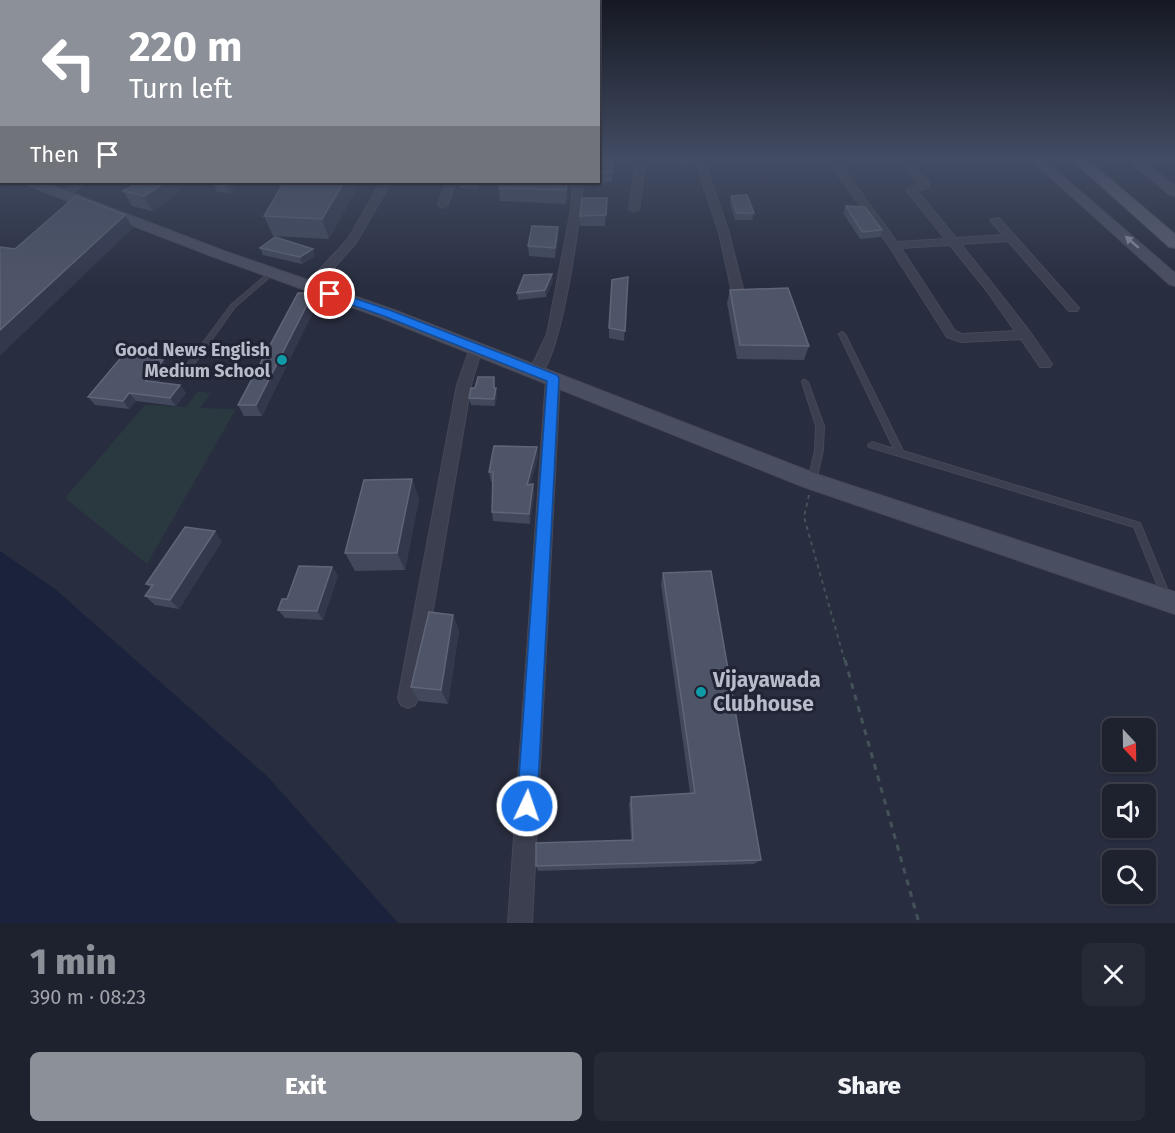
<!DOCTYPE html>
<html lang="en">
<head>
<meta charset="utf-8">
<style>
  body { margin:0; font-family:"Fira Sans",sans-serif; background:#262a37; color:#f1f3f6; height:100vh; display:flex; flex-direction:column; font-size:22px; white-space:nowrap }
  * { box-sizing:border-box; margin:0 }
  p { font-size:20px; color:#a1a4aa }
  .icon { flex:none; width:33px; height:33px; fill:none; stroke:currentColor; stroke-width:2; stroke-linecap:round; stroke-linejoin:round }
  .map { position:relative; height:923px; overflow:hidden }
  .sheet { display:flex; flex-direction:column; background:#1e222f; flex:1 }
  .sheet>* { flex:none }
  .hud { position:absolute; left:0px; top:0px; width:600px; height:183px; box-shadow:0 2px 4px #0004,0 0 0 2px #3c3f4b; background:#8c9099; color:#fff; overflow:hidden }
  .needle { width:39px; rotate:158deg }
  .tools { position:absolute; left:1102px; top:718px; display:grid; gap:12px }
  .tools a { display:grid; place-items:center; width:54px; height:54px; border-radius:9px; background:#1e222f; box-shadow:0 2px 4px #0004,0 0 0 2px #3c3f4b; font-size:30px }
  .pin { position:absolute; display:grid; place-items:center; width:51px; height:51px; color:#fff; margin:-26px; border:3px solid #fff; border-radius:50%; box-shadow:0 2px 6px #0007 }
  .me { position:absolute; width:66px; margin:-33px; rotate:3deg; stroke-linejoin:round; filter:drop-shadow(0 0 4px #0008) }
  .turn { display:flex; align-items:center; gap:21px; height:126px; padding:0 30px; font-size:27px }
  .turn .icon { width:78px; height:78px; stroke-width:2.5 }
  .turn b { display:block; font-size:42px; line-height:51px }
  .then { display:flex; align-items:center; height:57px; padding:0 30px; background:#0003; gap:12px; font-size:22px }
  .round { display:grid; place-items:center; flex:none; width:63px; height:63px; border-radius:9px; background:#262a37 }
  .summary { display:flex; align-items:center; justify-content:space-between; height:102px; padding:0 30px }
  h1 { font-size:36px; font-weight:800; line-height:45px; color:#8c9099 }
  .button { display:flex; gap:12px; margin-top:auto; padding:12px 30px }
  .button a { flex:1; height:69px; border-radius:9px; background:#8c9099; color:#fff; font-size:24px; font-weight:800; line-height:69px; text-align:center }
  .button a+a { background:#262a37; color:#f1f3f6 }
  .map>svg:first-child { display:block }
</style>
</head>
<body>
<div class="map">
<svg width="1175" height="923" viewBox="0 0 1175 923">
  <rect width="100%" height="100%" fill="#282d3f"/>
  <path fill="#2a3840" d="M198,391L211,393L200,408L236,409L147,564L65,498L145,405L186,407Z"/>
  <path fill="#1b223c" d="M0,551L55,589L268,777L398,923H0Z"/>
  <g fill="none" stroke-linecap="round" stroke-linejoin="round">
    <defs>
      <path id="lane" d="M271,271L273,272V274L235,307L189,371H185L184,369L185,367L231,305Z
        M842,332L845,334L903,451L1140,523L1170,596L1169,599L1166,600L1163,599L1134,527L869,447L868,445L872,442L894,449L839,334Z
        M803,380H805L808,382L824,426L823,450L816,481L815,483H809L808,481L815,450L816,426L802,382Z"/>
      <path id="street" d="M636,160H646L639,209L634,212L629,209Z
        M695,160H704L729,233L745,297L743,300L739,301L733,297L719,233Z
        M827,160H837L897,242L945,239L906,190L920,184L899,160H908L929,183V187L917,191L956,238L1003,235L990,220L999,218L1079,308L1077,311H1069L1008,241L961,244L1030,332L1052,364L1050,367H1040L1021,339L961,342L947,337L889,246ZM950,245L987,291L1015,331L962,334L955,331L901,248Z
        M75,182H86L69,196H61V192Z
        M381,182H391L356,243L314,290H306V284L348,239Z
        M446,182H456L448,205L443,208L438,205Z
        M573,182H583C581,211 561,369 536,377L529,372L547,334L571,210Z
        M476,344L482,348L471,385L418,698L415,705L408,708L401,705L398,698L457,385L470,348Z
        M553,373L560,378L532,923H508L546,378Z"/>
      <path id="secondary" d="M1031,160H1044L1175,273V286L1169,284Z
        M1127,160H1141L1175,185V196L1170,195Z
        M0,165H2V174L0,173Z
        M25,182H43L224,251L394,310L819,475L1175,592V614L804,487L382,318L214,257L27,185Z"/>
      <path id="primary" d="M1072,160H1088L1175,234V248L1169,247Z"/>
    </defs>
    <use href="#lane" stroke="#454858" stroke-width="2"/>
    <use href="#street" stroke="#454858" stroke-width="2"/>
    <use href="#secondary" stroke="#454858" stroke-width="2"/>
    <use href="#primary" stroke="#454858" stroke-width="2"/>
    <path stroke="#435258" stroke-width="2" stroke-dasharray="4 4" stroke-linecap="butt" d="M809,495L804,517L845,662"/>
    <path stroke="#435258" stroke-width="3" stroke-dasharray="6 6" stroke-linecap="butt" d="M845,660L919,923"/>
    <use href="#lane" fill="#3c3f4f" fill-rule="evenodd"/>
    <use href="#street" fill="#3c3f4f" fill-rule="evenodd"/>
    <use href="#secondary" fill="#4a4e61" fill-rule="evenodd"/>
    <use href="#primary" fill="#5a5e6f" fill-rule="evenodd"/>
  </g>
  <path fill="#43495c" d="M598,160H613L612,182L585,183V182H598Z
    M672,160H692L691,166L674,167Z
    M239,182L229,193L217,192L214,185Z
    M284,182H357L358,186L329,239L273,236L264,216Z
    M458,182H482L478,189L460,188Z
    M187,183L172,198L152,211L132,206L123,191L139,184Z
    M568,185L566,204L500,201L499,188Z
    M731,196L754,213L752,220H735L730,203Z
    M607,198L605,226H580V216Z
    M846,206L882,230L880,237L860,239L843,213Z
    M558,238L555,258L529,256L528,246Z
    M260,248L315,256L302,264L263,255Z
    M628,277L624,341L609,338V328Z
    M553,281L546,297L518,300L517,293Z
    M730,290L809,346L804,360L737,359L727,303Z
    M317,304L262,416H244L238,405Z
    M168,369L158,382L180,385L186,393L176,406L136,401L129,409L95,405L88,397Z
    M495,388L497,395L495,406L471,405L469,398Z
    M537,447L538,457L530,485L533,484L534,494L530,524L493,521L492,512V482H491L489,472Z
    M412,479L419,499L405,570L355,571L345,553Z
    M222,541L179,609L155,605L145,596L151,588L146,584Z
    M332,567L338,576L323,620L285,618L278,610Z
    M663,573L761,860L754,864L538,871L536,866L631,840L629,804L631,797L690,793L661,584Z
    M453,615L459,631L448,704L419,701L411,687Z"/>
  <path fill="#33384c" d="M166,182H187V183L172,198L152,211L144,196Z
    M230,182H239L229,193L226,186Z
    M344,182H357L358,186L329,239L322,219Z
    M477,182H482L478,189Z
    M567,182H568V185L566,204Z
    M125,215L133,228L0,356V330Z
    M558,227V238L555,258V248Z
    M313,249L315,256L302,264L300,257Z
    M552,274L553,281L546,297L545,290Z
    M313,293L317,304L262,416L256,405Z
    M163,360L168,369L152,389L146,381Z
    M494,377L495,393L496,388L497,395L495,406L494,399Z
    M180,385L186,393L176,406L170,398Z
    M129,393L136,401L129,409L123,401Z
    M537,447L538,457L528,495L527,485Z
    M412,479L419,499L405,570L397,553Z
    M533,484L534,494L530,524L529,514Z
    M215,531L222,541L179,609L170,600Z
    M332,567L338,576L323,620L317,611Z
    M453,615L459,631L448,704L441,690Z"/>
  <path fill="#4f5568" stroke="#606577" stroke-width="1.5" d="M598,160H613V172H598Z
    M142,182H166L144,196L123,191L136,184H139Z
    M217,182H230L226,186L214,185Z
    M284,182H344L322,219L264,216Z
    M501,182H567L566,190L499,188Z
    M747,195L754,213H737L731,196Z
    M76,196L125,215L0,330V247L15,249Z
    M582,198H607L606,215L580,216Z
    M846,206L865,207L882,230L862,232Z
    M532,226L558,227L555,248L528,246Z
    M275,237L313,249L300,257L260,248Z
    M552,274L545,290L517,293L524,275Z
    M628,277L625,331L609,328L612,280Z
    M788,288L809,346L740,345L730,290Z
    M298,293H313L256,405H238Z
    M124,354L163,360L146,381L180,385L170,398L129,393L123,401L88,397Z
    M478,377H494V388H496L494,399L469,398L471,388H475Z
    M494,446L537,447L527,485L533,484L529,514L492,512L493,472H489Z
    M412,479L397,553H345L364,480Z
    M185,527L215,531L170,600L145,596L153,585L146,584Z
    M299,566L332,567L317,611L278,610L282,599H287Z
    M711,571L761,860L536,866V843L633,840L631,797L695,793L663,573Z
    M429,612L453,615L441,690L411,687Z"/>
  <defs><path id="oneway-solid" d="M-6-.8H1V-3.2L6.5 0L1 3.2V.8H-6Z" transform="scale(1.5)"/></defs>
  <use fill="#9295a5" href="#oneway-solid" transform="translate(1132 242) rotate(-139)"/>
  <linearGradient id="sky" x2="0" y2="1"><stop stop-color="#161923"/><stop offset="0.55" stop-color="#424c63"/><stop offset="1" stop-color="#424c63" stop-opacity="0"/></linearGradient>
  <rect width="1175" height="289" fill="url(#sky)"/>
  <path fill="#1a73e8" stroke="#114b97" stroke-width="1.5" d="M330,290L392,311L557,375L559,378L537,806L534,813L527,816L520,813L517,806L547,381L384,316L326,296L324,294Z"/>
  <g fill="#0f9aa8" stroke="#202434" stroke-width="2">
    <circle cx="282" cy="360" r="6"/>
    <circle cx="701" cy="692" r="6"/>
  </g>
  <g text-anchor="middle" stroke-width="6" stroke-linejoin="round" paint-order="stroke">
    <g font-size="18" font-weight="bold" fill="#b8bbc9" stroke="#202434" text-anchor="end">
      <text x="270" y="356">Good News English<tspan x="270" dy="21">Medium School</tspan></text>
    </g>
    <g font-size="21" font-weight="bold" fill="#b8bbc9" stroke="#202434" text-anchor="start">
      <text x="713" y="687">Vijayawada<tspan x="713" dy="24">Clubhouse</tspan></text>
    </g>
  </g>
</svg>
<div class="tools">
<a><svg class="needle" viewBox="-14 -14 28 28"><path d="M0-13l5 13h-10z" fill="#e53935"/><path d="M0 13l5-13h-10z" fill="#a1a4aa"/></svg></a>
<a><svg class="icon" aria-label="sound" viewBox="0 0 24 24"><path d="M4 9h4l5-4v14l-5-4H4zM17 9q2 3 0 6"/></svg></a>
<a><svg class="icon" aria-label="search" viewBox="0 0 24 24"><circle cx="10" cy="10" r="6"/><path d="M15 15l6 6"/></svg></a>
</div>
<div class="pin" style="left:330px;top:294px;background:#d93025"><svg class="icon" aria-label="arrive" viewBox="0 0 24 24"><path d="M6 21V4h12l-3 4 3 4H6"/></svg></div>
<svg class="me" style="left:527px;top:806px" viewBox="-20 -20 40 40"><circle r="17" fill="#1a73e8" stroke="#fff" stroke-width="3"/><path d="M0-11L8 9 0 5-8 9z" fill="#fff"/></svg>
<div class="hud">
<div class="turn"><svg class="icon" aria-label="left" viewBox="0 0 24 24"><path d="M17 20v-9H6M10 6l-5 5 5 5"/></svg><div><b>220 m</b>Turn left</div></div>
<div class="then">Then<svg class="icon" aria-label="arrive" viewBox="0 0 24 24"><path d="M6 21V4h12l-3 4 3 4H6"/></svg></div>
</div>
</div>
<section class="sheet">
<div class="summary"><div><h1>1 min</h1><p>390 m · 08:23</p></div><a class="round"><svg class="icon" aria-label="close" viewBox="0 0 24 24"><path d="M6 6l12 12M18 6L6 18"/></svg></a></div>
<div class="button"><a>Exit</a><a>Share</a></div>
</section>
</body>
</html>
